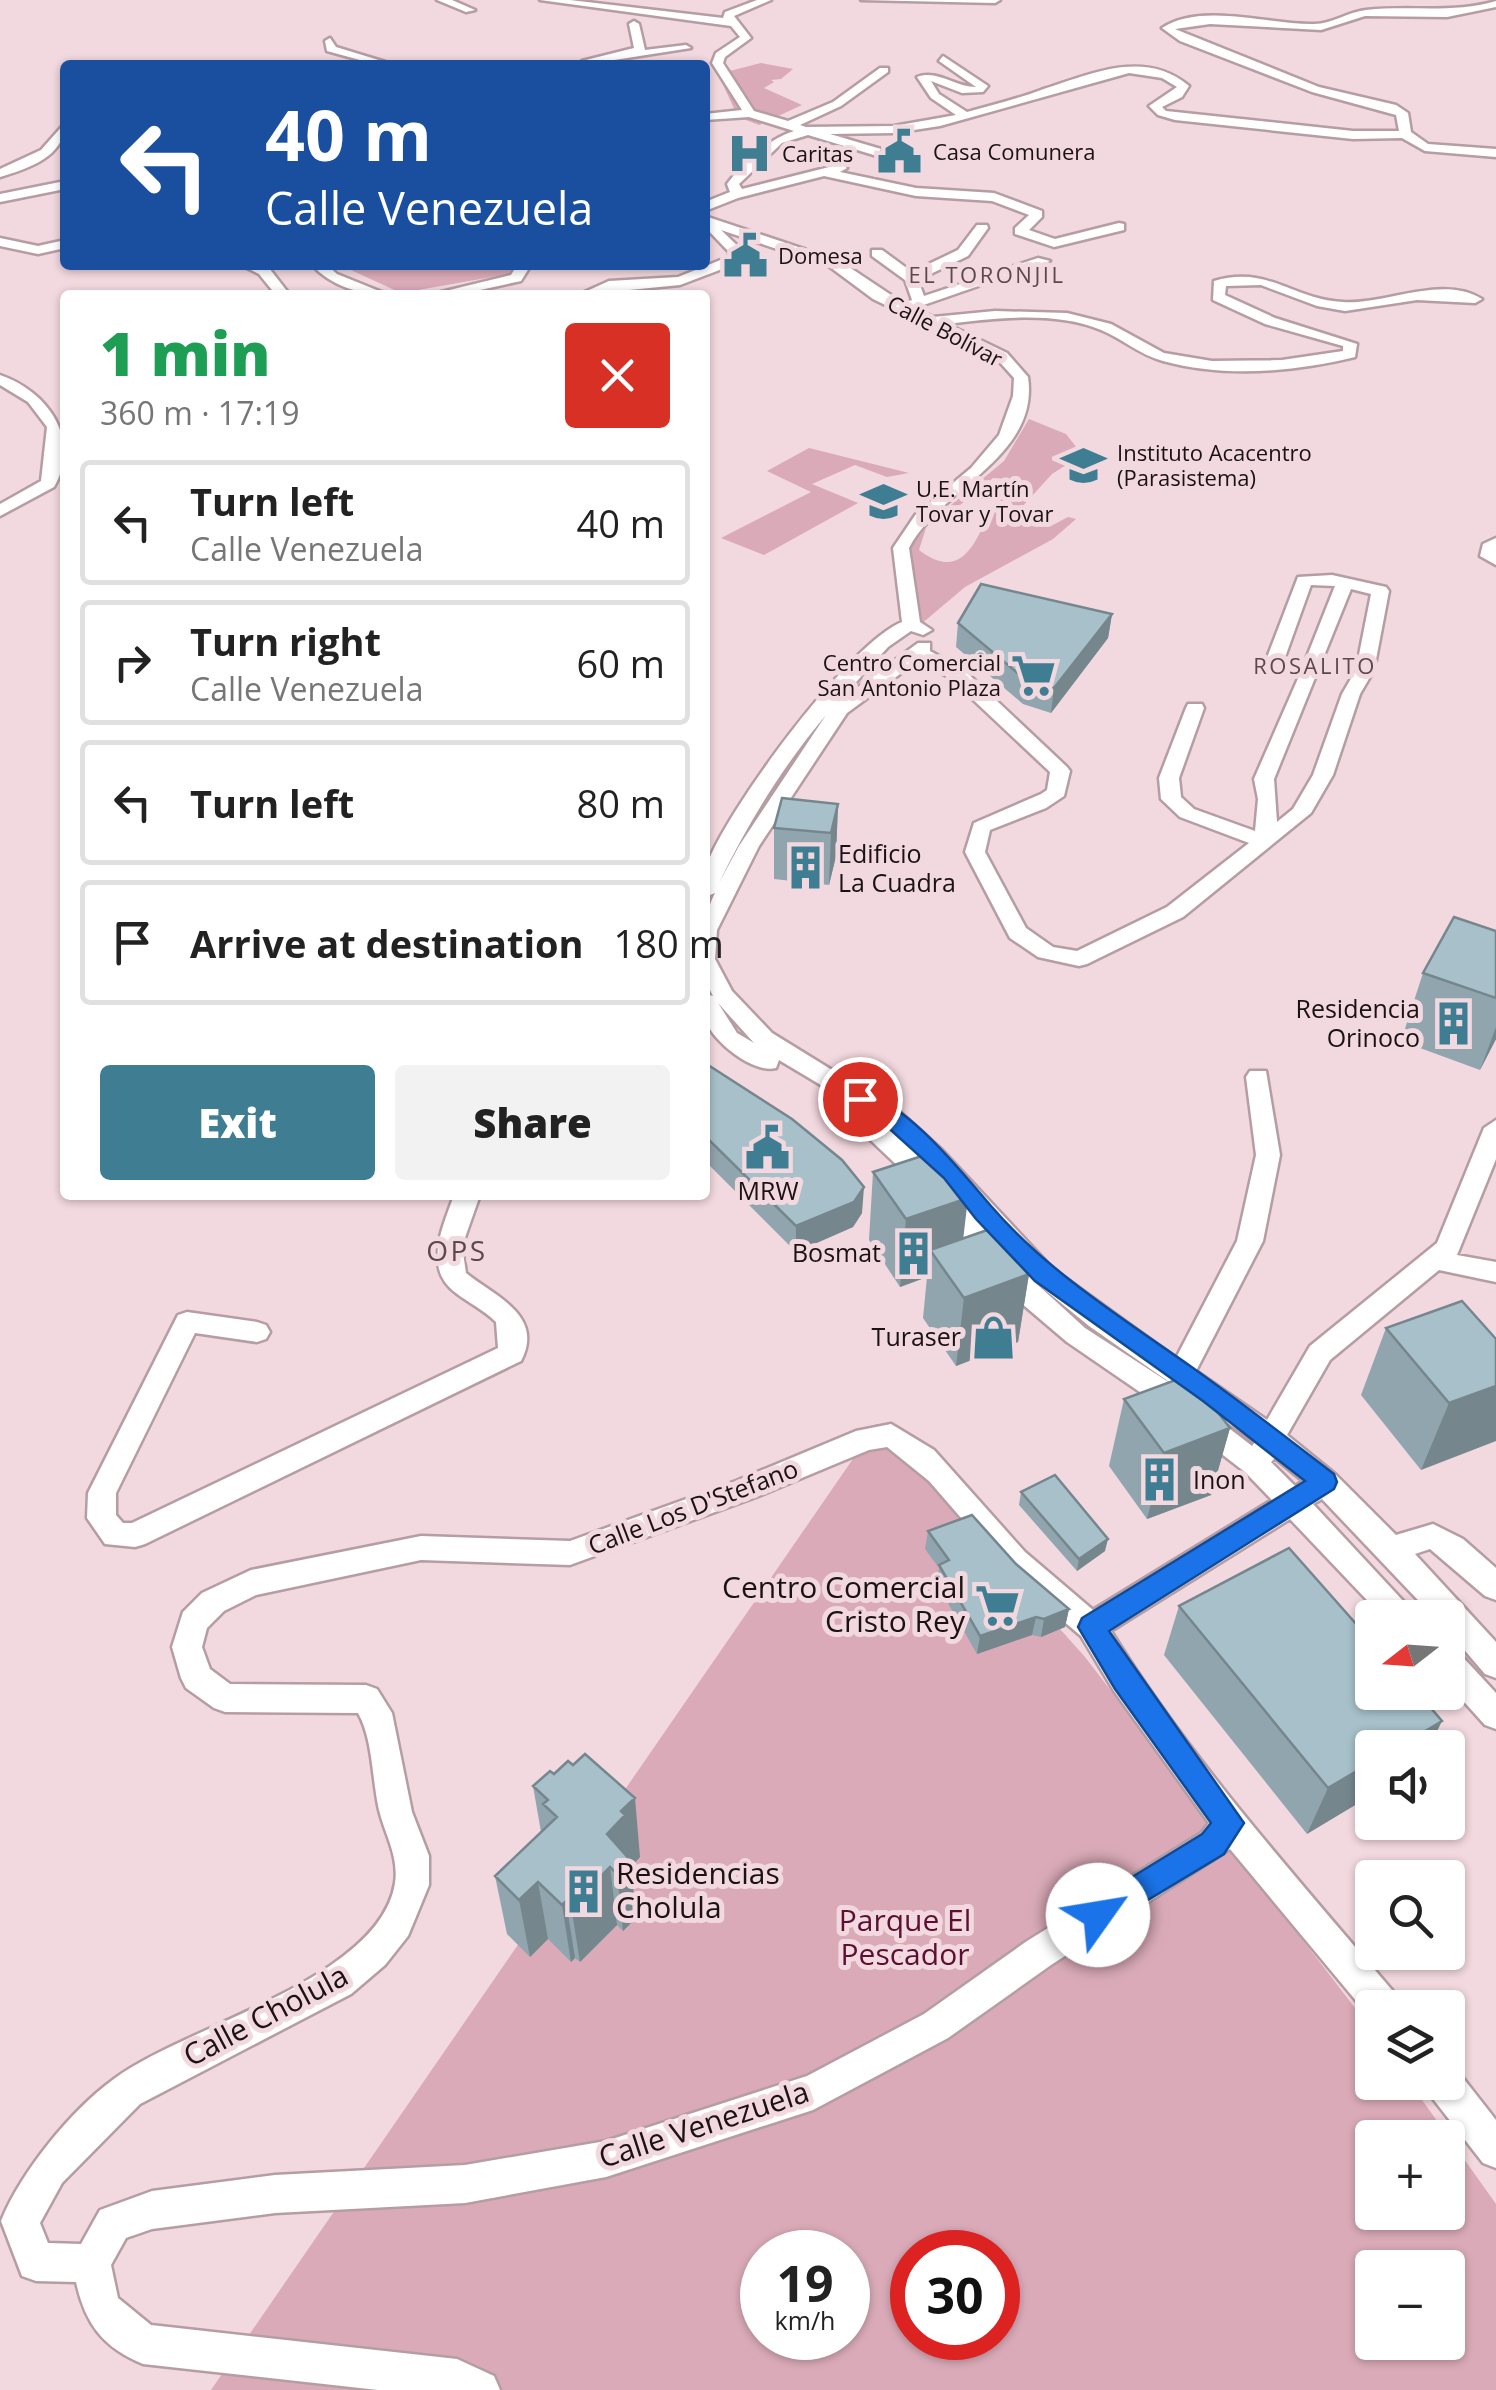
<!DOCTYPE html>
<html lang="en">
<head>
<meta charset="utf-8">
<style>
  body { margin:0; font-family:"Open Sans",sans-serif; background:#f2f2f2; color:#222; height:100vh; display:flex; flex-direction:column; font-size:38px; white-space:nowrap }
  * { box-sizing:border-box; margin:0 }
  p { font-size:32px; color:#767676 }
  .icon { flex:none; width:55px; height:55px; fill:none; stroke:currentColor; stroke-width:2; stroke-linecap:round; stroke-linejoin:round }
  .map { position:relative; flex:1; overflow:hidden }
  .details { position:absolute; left:60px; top:290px; width:650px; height:910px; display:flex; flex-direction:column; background:#fff; border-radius:10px; box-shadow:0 2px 8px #0004 }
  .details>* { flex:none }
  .top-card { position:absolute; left:60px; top:60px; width:650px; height:210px; border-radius:10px; box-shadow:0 2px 8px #0004; background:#1a4fa0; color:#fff; overflow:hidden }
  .needle { width:65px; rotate:253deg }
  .tools { position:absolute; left:1355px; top:1600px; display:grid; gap:20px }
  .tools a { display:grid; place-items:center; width:110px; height:110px; border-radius:10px; background:#fff; box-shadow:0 2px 8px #0004; font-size:50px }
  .speed { position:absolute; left:740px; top:2230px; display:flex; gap:20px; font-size:50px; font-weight:700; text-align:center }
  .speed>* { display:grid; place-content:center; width:130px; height:130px; border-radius:50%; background:#fff; box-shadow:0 2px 8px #0004; line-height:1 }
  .speed small { font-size:25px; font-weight:400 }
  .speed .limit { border:15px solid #d22; background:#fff; color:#111 }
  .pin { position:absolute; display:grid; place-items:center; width:85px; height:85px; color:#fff; margin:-42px; border:5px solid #fff; border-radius:50%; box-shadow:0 2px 10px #0007 }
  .me { position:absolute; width:110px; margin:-55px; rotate:58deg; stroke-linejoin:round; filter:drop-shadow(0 0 8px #0008) }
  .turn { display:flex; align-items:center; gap:35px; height:210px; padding:0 40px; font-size:45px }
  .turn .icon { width:130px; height:130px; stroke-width:2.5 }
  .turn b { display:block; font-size:70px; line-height:85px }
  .round { display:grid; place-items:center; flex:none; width:105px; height:105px; border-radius:10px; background:#f2f2f2 }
  .summary { display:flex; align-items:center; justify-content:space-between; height:170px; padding:0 40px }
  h1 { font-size:60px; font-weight:800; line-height:75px; color:#1e9e55 }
  .action { display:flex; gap:20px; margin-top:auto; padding:20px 40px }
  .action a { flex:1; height:115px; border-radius:10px; background:#3f7e92; color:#fff; font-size:40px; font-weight:800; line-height:115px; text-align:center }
  .action a+a { background:#f2f2f2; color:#222 }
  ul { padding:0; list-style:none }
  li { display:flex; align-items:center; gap:30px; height:125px; margin:0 20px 15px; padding:0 20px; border:5px solid #e0e0e0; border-radius:10px }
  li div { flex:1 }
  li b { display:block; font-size:38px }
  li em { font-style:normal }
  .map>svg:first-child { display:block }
</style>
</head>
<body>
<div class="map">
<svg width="1496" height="2390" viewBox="0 0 1496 2390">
  <rect width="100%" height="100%" fill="#f2d8df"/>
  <path fill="#daaab8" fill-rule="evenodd" d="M761,63L793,69L781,79L771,80L774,82L764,88L802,105L759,125L738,117L718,74Z
    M340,265H515L509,274L401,293Z
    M1029,419L1066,434L1077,448L1074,460L1052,474L1021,508L1024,514L1051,526L1068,517L1076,519L1053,539L965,587L920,625L908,550L926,528L919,550C966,586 978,533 996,500C1001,492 1006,488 1008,479L993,478L954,510L928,524L1004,461Z
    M809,448L909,473L887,477L855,465L812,484L858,503L764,555L721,538L811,492L767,471Z
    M877,1424L1085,1657L1372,2030V2082L1410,2083L1496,2204V2390H211ZM1372,2138H1448V2212H1372ZM762,2252H848V2338H762ZM912,2252H998V2338H912ZM1372,2268H1448V2342H1372Z"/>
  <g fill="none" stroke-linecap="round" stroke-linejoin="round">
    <defs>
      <path id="minor" d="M437,0H452L475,10L466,12Z
        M540,0H570L723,18L725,12L757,0H771L734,16L751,38L725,57L723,63L754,111L788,121L833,102L880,68H888V72L841,106L800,125L806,127L894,126L956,115L931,98L917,77C937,69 955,87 976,87L939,61L943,56L988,86L983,92L962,93L931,81L939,94L967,112C992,105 1017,99 1041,90C1089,75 1144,48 1189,86L1182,97L1162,107L1166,111L1353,131H1399L1396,115L1312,92L1180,41L1162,28C1202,2 1269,25 1314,24C1333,24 1347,12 1366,10C1411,5 1451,14 1496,1V7L1447,17L1365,16L1321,30L1210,24L1175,29L1319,87L1396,105L1408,113L1411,132L1428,144L1496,149V157L1425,151L1402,138L1353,139L1175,120L1158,115L1149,106L1177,87L1162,78L1129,73L940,126L894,133L830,134L881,149L877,156L808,135L782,143L739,184L742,189L841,164L847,168L840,172L916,188L994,193L1042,211V217L1029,230L1055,239L1119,223L1124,224V230L1054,247L1015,234V228L1029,215L992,201L916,196L824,176L738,198L705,211V202L730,192L727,184C743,162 769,139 794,131L749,117L705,120V114L742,110L712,63L716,53L740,37L731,26Z
        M861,0H1000L995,3Z
        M634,21L639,24L645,50L686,45L691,48L582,65V61L634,48L629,24Z
        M330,38L336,47L395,65H378L327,51L325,41Z
        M65,123C65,157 27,169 0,177V169L41,150Z
        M65,181V189L0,202V194Z
        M705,216L840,261L903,303L912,300L905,280L872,256V250H882L912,272L958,250L977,225H987L988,228L968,256L918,280L924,296L1038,258L1050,261L915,308L933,317L995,311L1067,313L1111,324L1164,353L1212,361L1282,360L1343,351V346L1265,324L1213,300L1214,281C1268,265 1294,300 1343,302C1385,305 1443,274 1482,299L1475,303L1417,300L1345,311L1317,306L1261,285L1226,286L1225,295L1275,318L1357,344L1355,357C1293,372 1225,378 1163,361C1140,355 1123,339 1101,330C1055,311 995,318 947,324L1007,353L1028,377C1040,457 939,489 909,548L920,622L932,630L923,635L911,631L888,647L838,702L918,643H930V651L964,670L1067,767L1070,771L1064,796L1046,808L990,830L985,852L1026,928L1053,947L1077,951L1167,907L1249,843L1180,817L1161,799L1159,778L1186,708L1188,704H1202L1204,708L1179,778L1181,797L1194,809L1255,831L1258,799L1254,779L1300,674L1265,663L1298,577L1332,575L1386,587L1389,591L1374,670L1360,694L1333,775L1311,813L1183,917L1087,964L1079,966L1038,957L1010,938L965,852L974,823L1041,794L1047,790L1050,772L950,678L919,660L847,713L759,846L717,930L715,959L732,991L772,1033L900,1112L941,1149L1053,1269L1176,1358L1237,1241L1256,1155L1246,1077L1250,1071H1266L1280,1155L1263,1241L1196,1371L1267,1420L1310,1346L1437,1243L1484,1128L1496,1120V1159L1457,1255L1496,1262V1282L1439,1270L1330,1360L1287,1435L1335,1474L1396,1535L1433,1524L1463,1539L1496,1568V1600L1485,1596L1430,1549L1415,1554L1496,1642V1678L1485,1674L1448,1631V1618H1435L1322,1499L1313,1504L1419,1618H1384L1290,1519L1111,1631C1193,1763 1297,1878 1397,1996L1402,2008H1372V2020L1230,1849L1051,1965L948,2038L813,2110L606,2177L465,2203L275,2213L152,2229L126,2238L111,2265L118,2298L151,2325L457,2359L494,2376L500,2390H378L143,2364C102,2347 85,2323 76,2282L36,2281L22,2276L1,2221C21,2172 71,2110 114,2079C184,2026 380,1980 395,1883C399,1856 385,1835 379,1810C372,1780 373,1739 358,1713L225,1712L214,1708L186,1688L181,1678L172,1647L183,1612L202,1593L251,1570L421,1536L570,1541L736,1481L856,1431L891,1424L934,1450L1025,1552L1093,1610L1272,1500L1245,1472L1153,1401L1067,1342L1020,1302L920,1187L862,1132L832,1110L844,1102L866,1112L779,1060L776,1068C753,1074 712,1041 705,1019C703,1012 705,1001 705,994L713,996C698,969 701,919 715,893L705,897C705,888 703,876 706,867C725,812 849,643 902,622L893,548L916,514L971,468L999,435L1013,396L1014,378L997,359L873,299L830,267L721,230L744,252L738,263L680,285L578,295L609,281L678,277L728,257L730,253L706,228ZM1311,585L1335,586L1304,664L1284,660ZM1351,589L1371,594L1356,670L1342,694L1313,775L1293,809L1277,822L1274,779ZM826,715L739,846L719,883C748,823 783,766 826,715ZM718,1003L754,1043L737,1033ZM1028,1276L1089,1326L1255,1442L1252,1446L1173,1385L1085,1328ZM887,1447L929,1481L1015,1580L1081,1636L1114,1691L1209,1823L1201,1833L1027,1941L924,2014L807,2076L606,2141L465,2165L275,2175L152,2191L100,2210L81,2244L48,2243L40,2223L62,2183L140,2104L351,1994L385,1965L408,1936L429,1885V1856L412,1812L392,1713L377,1689L366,1685L230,1684L210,1669L202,1647L207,1628L224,1611L256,1595L421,1560L570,1565L756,1497L869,1450ZM1275,1458L1303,1481L1295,1486L1271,1462Z
        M0,238L38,246L65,240V248L38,254L0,246Z
        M241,265L269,268L290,295H276L259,274Z
        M312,265H327L337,274L389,295C361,295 331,286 312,265Z
        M517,265H531L521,281L457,295H429L511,275Z
        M0,375C47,391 82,439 54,487L0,516V504L41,481L47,427L28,402L0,385Z
        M1496,538V565L1480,556L1483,544Z
        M454,1195H480L462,1246L466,1273C494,1296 545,1315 521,1361L145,1544L135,1547L105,1544L87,1518L88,1493L178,1315L187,1312L257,1322L266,1325L270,1332L266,1339L257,1342L195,1333L116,1493V1515L123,1523H132L498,1348L496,1322C484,1310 469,1303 456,1293C422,1268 443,1227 454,1195Z
        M1448,1649L1459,1653L1496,1693V1729L1485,1725L1448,1684Z
        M1448,2066L1456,2069L1496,2120V2168L1483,2163L1430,2095L1425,2082H1448Z"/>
    </defs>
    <use href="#minor" stroke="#b59da3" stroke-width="5"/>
    <use href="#minor" fill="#fff" fill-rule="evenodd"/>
  </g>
  <path fill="#90a5ad" d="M1112,614L1108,638L1051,713L1023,704L956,647L958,623Z
    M838,804L836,856L829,885L774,879V828Z
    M1496,931V1039L1480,1070L1401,1041L1423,973Z
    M705,1063L862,1213L853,1227L796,1252L705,1161Z
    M873,1172L963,1238L1029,1274L1018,1342L956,1366L923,1318L927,1277L900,1287L869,1240Z
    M1386,1328L1496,1339L1421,1470L1361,1395Z
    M1124,1399L1230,1428L1211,1495L1147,1519L1109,1466Z
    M1021,1492L1105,1551L1077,1571L1019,1505Z
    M928,1531L1016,1564L1069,1609L1065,1627L1041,1637L1032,1635L977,1654L937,1584L939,1568L925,1549Z
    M1179,1606L1442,1721L1307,1834L1164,1655Z
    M533,1786L640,1857L631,1867L636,1918L623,1931L617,1925L580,1962L575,1958L571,1962L548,1939L530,1957L507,1934L495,1876L541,1832Z"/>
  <path fill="#75868d" d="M1112,614L1108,638L1051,713L1054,688Z
    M838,804L836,856L829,885L831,833Z
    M1496,1027V1039L1480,1070Z
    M864,1187L862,1213L853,1227L796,1252V1226Z
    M968,1198L960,1266L930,1250L927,1277L900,1287L906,1219Z
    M1029,1274L1018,1342L956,1366L964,1298Z
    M1496,1386V1441L1421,1470L1449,1403Z
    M1230,1428L1211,1495L1147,1519L1164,1453Z
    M1108,1539L1105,1551L1077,1571L1079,1559Z
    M1069,1609L1065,1627L1041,1637L1044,1619Z
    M1036,1617L1032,1635L977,1654L980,1636Z
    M1442,1721L1429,1748H1397Z
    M1372,1762V1795L1307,1834L1328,1788Z
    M635,1798L640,1857L631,1867L636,1918L623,1931L617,1874L607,1834L621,1811Z
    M610,1867L617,1925L580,1962L571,1906Z
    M538,1882L548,1939L530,1957L519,1900Z
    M566,1901L575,1958L571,1962L562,1905Z"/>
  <path fill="#a7c0c9" stroke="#75868d" stroke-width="2.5" d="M981,584L1112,614L1054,688L1026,680L958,623Z
    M782,798L838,804L831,833L774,828Z
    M1454,917L1496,931V998L1423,973Z
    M705,1063L792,1119L842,1160L864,1187L854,1202L796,1226L705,1136Z
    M934,1152L968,1198L906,1219L873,1172Z
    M993,1228L1029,1274L964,1298L930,1250Z
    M1462,1301L1496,1339V1386L1449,1403L1386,1328Z
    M1189,1375L1230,1428L1164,1453L1124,1399Z
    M1055,1475L1108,1539L1079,1559L1021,1492Z
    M972,1515L1016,1564L1069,1609L1044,1619L1036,1617L980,1636L939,1565L949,1560L928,1531Z
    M1289,1548L1372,1642V1692H1417L1442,1721L1397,1748H1372V1762L1328,1788L1179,1606Z
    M585,1754L635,1798L621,1811L625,1815L607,1834L630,1860L617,1874L610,1867L571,1906L566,1901L562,1905L538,1882L519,1900L495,1876L557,1817L543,1804L548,1800L533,1786L550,1771L554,1774L568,1761L573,1765Z"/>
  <path fill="#1a73e8" stroke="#114b97" stroke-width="2.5" d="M860,1091C909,1105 958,1168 991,1206C1048,1272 1122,1318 1193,1368C1241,1402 1287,1438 1334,1474L1337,1482L1334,1489L1109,1631L1244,1823L1224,1854L1098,1930L1088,1926L1083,1915L1088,1904L1202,1834L1211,1823L1115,1689L1078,1627L1082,1618L1305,1481L1203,1401L1035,1281L976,1219L944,1178L882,1122L849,1099Z"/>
  <defs>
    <symbol id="civic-bare" viewBox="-9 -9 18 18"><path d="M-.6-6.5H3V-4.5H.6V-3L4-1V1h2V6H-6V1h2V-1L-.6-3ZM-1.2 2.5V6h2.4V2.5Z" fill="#3f7e92" stroke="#f2d8df" stroke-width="2.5" paint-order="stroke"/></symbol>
    <symbol id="hospital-bare" viewBox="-9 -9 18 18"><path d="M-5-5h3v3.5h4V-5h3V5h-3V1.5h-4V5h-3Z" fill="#3f7e92" stroke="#f2d8df" stroke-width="2.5" paint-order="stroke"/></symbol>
    <symbol id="university-bare" viewBox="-9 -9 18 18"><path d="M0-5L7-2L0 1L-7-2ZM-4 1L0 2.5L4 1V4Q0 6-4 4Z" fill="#3f7e92" stroke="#f2d8df" stroke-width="2.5" paint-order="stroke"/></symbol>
    <symbol id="school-bare" viewBox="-9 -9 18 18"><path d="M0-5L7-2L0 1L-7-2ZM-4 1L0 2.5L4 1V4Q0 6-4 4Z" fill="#3f7e92" stroke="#f2d8df" stroke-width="2.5" paint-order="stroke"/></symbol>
    <symbol id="supermarket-bare" viewBox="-9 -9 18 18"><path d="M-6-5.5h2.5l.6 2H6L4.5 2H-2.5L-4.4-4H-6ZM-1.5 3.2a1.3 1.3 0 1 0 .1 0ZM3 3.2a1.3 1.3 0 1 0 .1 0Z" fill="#3f7e92" stroke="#f2d8df" stroke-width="2.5" paint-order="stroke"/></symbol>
    <symbol id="building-bare" viewBox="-9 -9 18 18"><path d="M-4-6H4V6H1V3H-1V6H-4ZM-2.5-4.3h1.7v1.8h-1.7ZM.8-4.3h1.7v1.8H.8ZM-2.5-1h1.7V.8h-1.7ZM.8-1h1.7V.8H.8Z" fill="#3f7e92" stroke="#f2d8df" stroke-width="2.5" paint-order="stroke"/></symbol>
    <symbol id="shop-bare" viewBox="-9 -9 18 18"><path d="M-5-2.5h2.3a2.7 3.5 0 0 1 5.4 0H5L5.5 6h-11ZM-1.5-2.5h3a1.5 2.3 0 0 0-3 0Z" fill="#3f7e92" stroke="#f2d8df" stroke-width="2.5" paint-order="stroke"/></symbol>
  </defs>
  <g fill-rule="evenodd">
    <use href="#civic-bare" x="868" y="120" width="63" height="63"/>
    <use href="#hospital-bare" x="718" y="122" width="63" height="63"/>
    <use href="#civic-bare" x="714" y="224" width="63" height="63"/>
    <use href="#university-bare" x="1052" y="434" width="63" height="63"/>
    <use href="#school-bare" x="852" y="470" width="63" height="63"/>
    <use href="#supermarket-bare" x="1002" y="644" width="63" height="63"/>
    <use href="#building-bare" x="774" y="836" width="63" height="63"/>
    <use href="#building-bare" x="1422" y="992" width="63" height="63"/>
    <use href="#civic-bare" x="736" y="1116" width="63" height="63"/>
    <use href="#building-bare" x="882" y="1222" width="63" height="63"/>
    <use href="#shop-bare" x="962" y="1306" width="63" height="63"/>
    <use href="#building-bare" x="1128" y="1448" width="63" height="63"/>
    <use href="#supermarket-bare" x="966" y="1574" width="63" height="63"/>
    <use href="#building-bare" x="552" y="1860" width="63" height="63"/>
  </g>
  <g text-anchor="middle" stroke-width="10" stroke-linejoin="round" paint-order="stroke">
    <g font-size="22" fill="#1a1214" stroke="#f2d8df" text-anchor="start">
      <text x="933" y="160">Casa Comunera</text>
      <text x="782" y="162">Caritas</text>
      <text x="778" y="264">Domesa</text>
      <text x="1117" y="461">Instituto Acacentro<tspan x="1117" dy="25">(Parasistema)</tspan></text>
      <text x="916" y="497">U.E. Martín<tspan x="916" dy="25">Tovar y Tovar</tspan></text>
      <text x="1001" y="671" text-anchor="end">Centro Comercial<tspan x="1001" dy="25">San Antonio Plaza</tspan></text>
    </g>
    <g font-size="22" letter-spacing="2.5" fill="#5d484e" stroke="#f2d8df">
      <text x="987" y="283">EL TORONJIL</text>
      <text x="1315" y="674">ROSALITO</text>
    </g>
    <g font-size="22" fill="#1a1214" stroke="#f2d8df">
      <text transform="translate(945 331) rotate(28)" y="8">Calle Bolívar</text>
    </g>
    <g font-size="25" fill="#1a1214" stroke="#f2d8df" text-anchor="end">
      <text x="838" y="863" text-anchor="start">Edificio<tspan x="838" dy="29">La Cuadra</tspan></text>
      <text x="1420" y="1018">Residencia<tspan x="1420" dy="29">Orinoco</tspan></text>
      <text x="768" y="1200" text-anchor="middle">MRW</text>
      <text x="881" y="1262">Bosmat</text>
      <text x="961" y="1346">Turaser</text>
      <text x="1193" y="1489" text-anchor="start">Inon</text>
    </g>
    <g font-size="25" fill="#1a1214" stroke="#f2d8df">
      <text transform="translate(693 1507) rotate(-21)" y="9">Calle Los D'Stefano</text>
    </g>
    <g font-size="28" letter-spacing="2.5" fill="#5d484e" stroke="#f2d8df">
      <text x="457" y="1261">OPS</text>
    </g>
    <g font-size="30" fill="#1a1214" stroke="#f2d8df" text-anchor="end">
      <text x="965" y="1598">Centro Comercial<tspan x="965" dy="34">Cristo Rey</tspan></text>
      <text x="616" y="1884" text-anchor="start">Residencias<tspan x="616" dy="34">Cholula</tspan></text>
    </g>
    <g font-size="30" fill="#5b1031" stroke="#f2d8df">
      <text x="905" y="1931">Parque El<tspan x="905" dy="34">Pescador</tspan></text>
    </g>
    <g font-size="30" fill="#1a1214" stroke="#f2d8df">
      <text transform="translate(266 2016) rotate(-28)" y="10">Calle Cholula</text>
      <text transform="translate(704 2125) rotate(-18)" y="10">Calle Venezuela</text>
    </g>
  </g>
</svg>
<div class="tools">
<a><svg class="needle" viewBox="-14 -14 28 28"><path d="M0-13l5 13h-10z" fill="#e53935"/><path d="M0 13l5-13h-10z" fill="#767676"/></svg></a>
<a><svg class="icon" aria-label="sound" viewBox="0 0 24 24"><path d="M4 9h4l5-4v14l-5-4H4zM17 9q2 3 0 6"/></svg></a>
<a><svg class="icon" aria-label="search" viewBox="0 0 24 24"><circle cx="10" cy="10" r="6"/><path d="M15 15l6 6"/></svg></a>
<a><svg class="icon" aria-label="layers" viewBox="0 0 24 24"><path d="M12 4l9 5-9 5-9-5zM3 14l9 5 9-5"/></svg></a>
<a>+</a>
<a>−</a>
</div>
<div class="speed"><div>19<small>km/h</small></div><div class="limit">30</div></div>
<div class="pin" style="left:860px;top:1099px;background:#d93025"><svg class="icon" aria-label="arrive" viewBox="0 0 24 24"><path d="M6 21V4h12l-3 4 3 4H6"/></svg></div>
<svg class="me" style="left:1098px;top:1915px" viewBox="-20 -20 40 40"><circle r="19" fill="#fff"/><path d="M0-13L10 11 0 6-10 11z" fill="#1a73e8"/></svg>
<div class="top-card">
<div class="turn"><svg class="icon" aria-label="left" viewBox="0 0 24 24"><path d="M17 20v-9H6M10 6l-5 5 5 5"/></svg><div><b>40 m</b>Calle Venezuela</div></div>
</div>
<section class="details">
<div class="summary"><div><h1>1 min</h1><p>360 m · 17:19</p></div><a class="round" style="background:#d93025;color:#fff"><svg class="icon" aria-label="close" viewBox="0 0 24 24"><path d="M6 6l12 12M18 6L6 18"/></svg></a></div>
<ul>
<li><svg class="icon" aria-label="left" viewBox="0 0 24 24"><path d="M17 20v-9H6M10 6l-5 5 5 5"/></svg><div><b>Turn left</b><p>Calle Venezuela</p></div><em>40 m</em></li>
<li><svg class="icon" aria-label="right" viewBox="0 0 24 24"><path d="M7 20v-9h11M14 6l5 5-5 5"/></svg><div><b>Turn right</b><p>Calle Venezuela</p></div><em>60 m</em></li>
<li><svg class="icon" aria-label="left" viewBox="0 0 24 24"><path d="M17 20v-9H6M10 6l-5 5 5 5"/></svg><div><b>Turn left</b></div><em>80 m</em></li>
<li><svg class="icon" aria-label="arrive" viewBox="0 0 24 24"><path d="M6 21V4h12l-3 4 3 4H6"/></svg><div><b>Arrive at destination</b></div><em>180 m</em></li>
</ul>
<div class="action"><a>Exit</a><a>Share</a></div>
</section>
</div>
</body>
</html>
